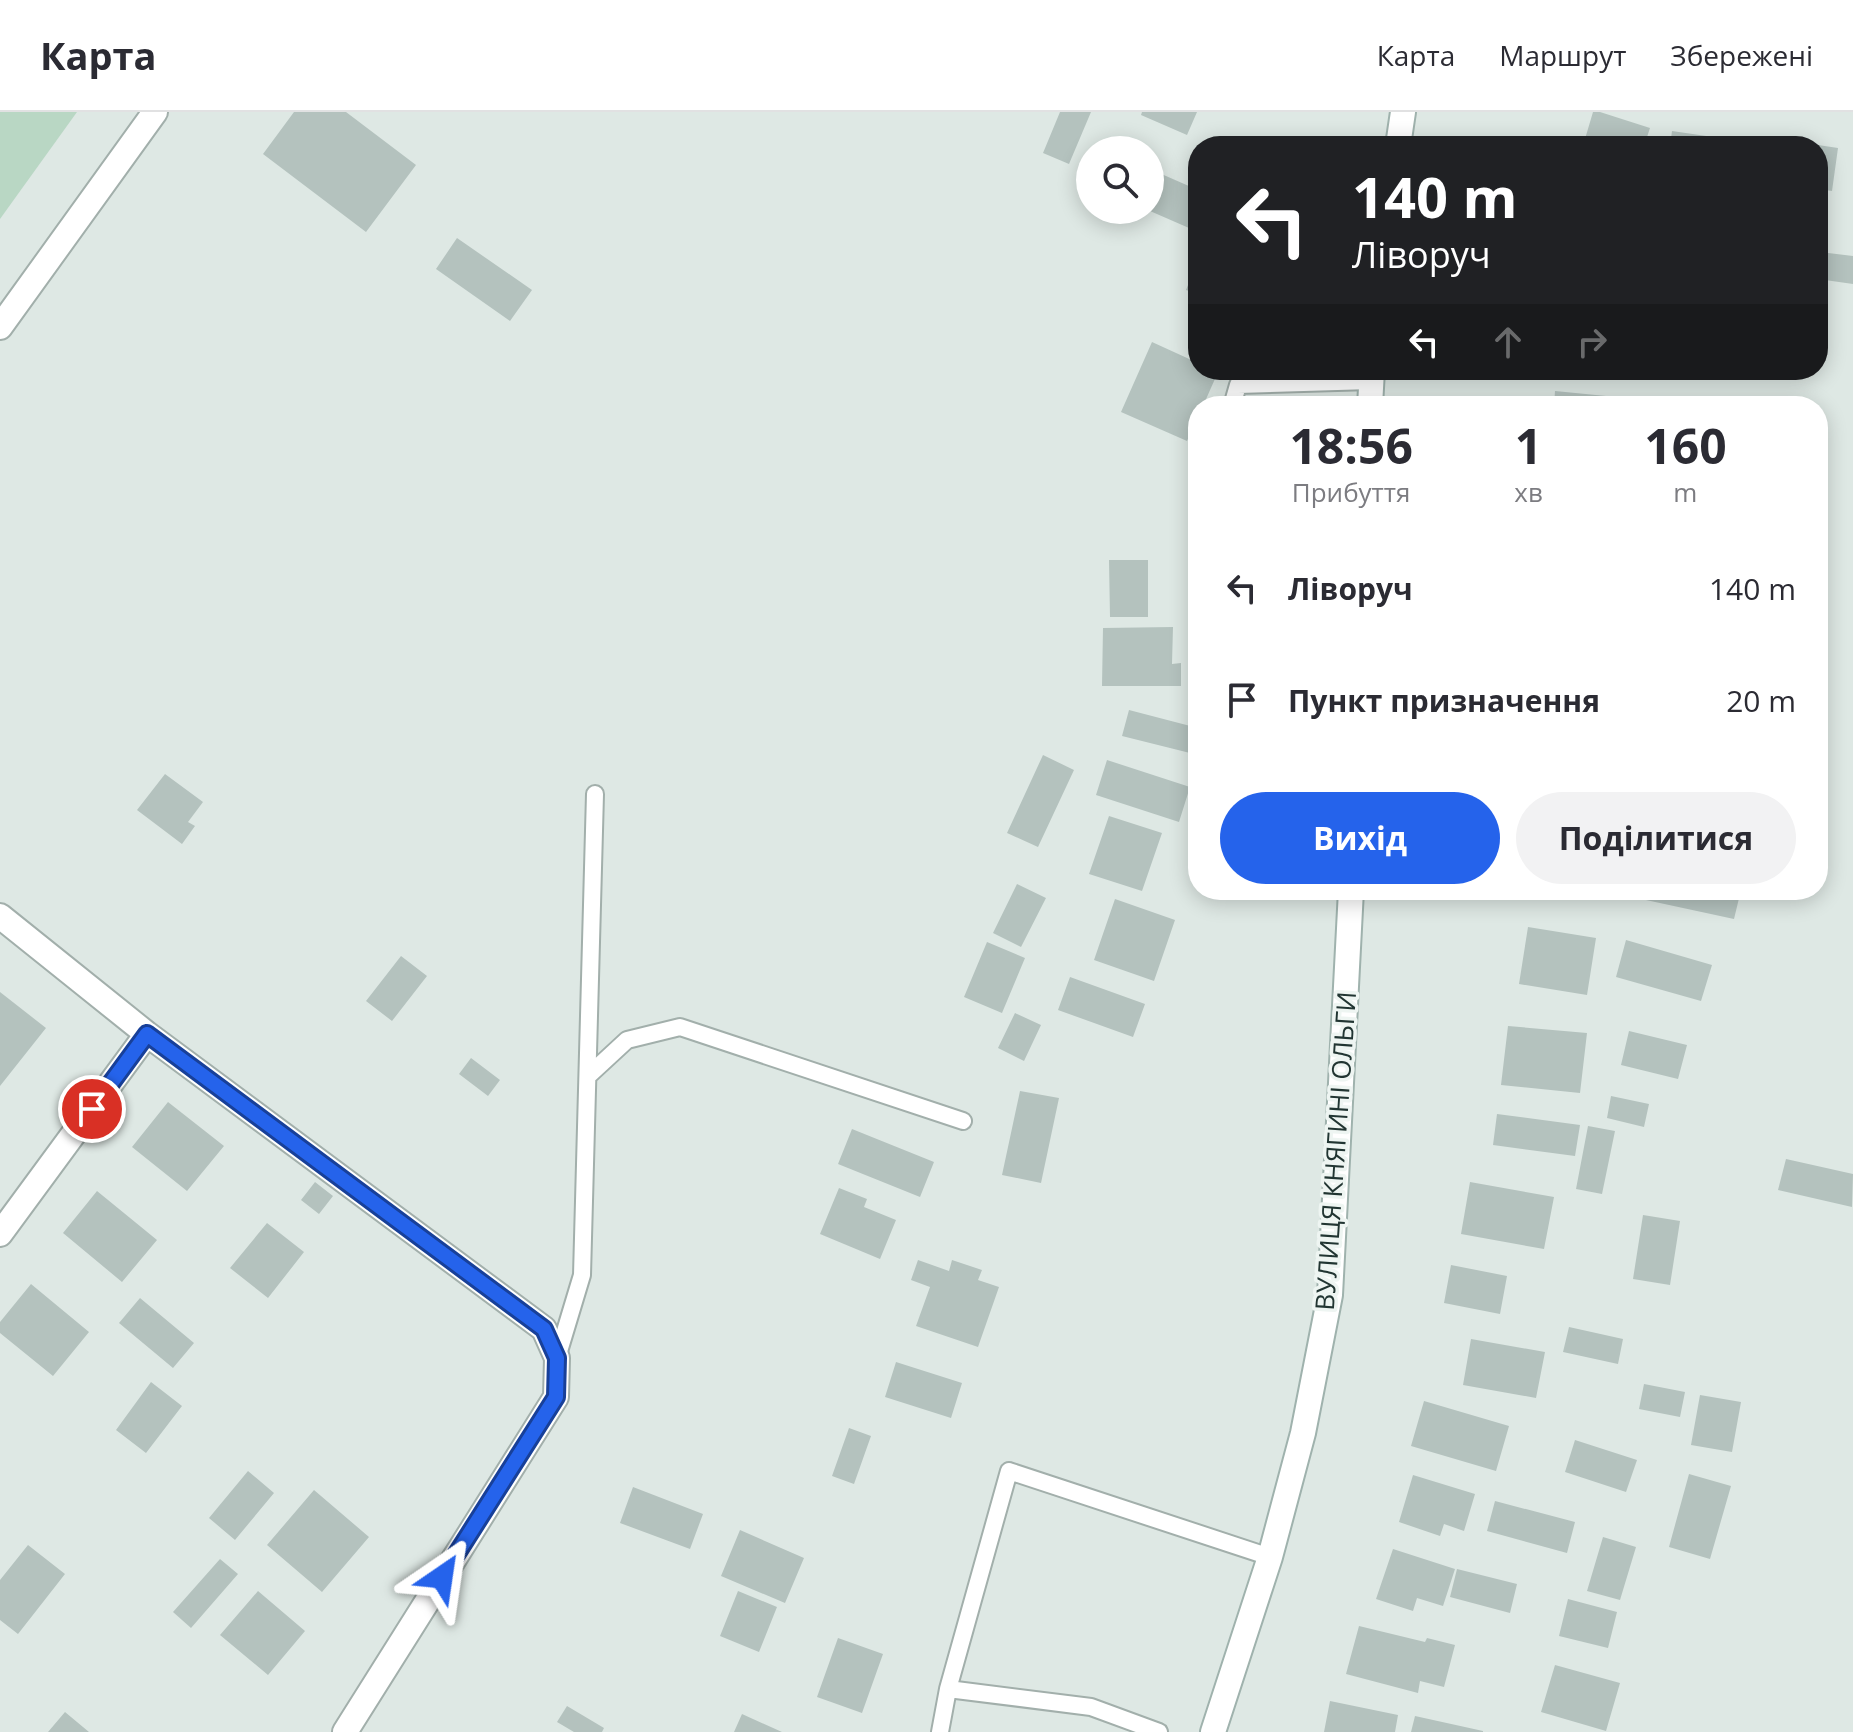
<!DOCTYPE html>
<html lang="uk">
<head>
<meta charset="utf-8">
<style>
  body { margin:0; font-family:"Open Sans",sans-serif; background:#f2f2f3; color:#2b2b33; height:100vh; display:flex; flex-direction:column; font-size:30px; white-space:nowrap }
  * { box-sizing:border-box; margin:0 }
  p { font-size:26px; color:#7c7c81 }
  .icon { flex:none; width:44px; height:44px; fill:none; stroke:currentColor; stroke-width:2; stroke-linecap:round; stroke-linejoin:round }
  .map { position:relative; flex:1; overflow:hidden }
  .side { position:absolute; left:1188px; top:284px; width:640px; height:504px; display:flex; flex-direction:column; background:#fff; border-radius:32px; box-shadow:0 4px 20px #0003 }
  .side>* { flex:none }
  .hud { position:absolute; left:1188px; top:24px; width:640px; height:244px; border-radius:32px; box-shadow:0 4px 20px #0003; background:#202124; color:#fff; overflow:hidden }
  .buttons { position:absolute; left:1076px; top:24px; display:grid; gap:16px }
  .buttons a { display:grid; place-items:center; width:88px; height:88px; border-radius:50%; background:#fff; box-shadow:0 4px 20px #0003; font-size:40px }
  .pin { position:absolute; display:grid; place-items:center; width:68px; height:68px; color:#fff; margin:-34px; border:4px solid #fff; border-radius:50%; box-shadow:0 2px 8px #0007 }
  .me { position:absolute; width:88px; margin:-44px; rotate:32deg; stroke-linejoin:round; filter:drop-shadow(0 0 6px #0008) }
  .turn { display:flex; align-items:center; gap:28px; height:168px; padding:0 32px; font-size:36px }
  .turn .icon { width:104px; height:104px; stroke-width:2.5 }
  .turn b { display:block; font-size:56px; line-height:68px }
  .lanes { display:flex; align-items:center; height:76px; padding:0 32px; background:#0003; justify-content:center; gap:40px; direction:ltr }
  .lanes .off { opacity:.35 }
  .eta { display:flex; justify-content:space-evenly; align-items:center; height:136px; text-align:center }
  .eta b { font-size:48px; font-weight:700; line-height:56px }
  .action { display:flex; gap:16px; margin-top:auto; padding:16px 32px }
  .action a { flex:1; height:92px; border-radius:48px; background:#2563eb; color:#fff; font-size:32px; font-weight:700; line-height:92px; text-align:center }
  .action a+a { background:#f2f2f3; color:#2b2b33 }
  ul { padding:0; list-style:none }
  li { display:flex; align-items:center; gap:24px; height:112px; padding:0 32px }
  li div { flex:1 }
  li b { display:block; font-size:30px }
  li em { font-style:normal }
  header { display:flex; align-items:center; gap:48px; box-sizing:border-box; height:112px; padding:0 40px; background:#fff; border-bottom:2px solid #e1e1e2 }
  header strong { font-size:38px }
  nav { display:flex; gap:44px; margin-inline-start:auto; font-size:28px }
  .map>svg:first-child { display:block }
</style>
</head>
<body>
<header>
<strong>Карта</strong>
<nav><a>Карта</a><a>Маршрут</a><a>Збережені</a></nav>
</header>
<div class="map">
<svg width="1853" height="1620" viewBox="0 0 1853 1620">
  <rect width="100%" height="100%" fill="#dee8e4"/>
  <path fill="#b9d7c4" d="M0,0H77L0,107Z"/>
  <path fill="#b4c2be" d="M294,0H346L416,53L366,120L263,42Z
    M1060,0H1091L1069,52L1043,41Z
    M1142,0H1197L1187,23L1141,3Z
    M1593,0H1600L1650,16L1644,34H1607L1585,27Z
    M1672,19L1713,25L1711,34H1670Z
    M1756,24L1812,32V34H1754Z
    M1818,33L1838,36L1832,79L1818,77Z
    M1150,57L1198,78V95L1189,116L1150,99Z
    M457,126L532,178L510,209L436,157Z
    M1820,140L1853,144V172L1818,167Z
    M1198,148V182L1186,178Z
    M1152,230L1198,251V258L1218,260L1203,294H1198V305L1187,329L1121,300Z
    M1555,279L1606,284L1605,294H1554Z
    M1109,448H1148V505H1110Z
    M1173,515L1172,552L1181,551V574H1102L1103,516Z
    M1129,598L1198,616V643L1122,624Z
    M1043,643L1074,658L1038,735L1007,721Z
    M1107,648L1190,675L1179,710L1096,683Z
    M165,662L203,690L188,710L195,714L182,732L137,698Z
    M1109,704L1162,721L1142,779L1089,762Z
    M1017,772L1046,786L1021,835L993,821Z
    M1634,778H1741L1734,807L1632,785Z
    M1115,787L1175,808L1154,869L1094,848Z
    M1528,815L1596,826L1587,883L1519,872Z
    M1626,828L1712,853L1701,889L1616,865Z
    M987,830L1025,846L1002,901L964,885Z
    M401,844L427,864L392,909L366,889Z
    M1070,865L1145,892L1133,925L1058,898Z
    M0,880L46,916L0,974Z
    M1015,901L1041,913L1024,949L998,936Z
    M1508,914L1587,921L1580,981L1501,973Z
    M1629,919L1687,933L1678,967L1621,953Z
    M471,946L500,968L488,984L459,962Z
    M1020,979L1059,986L1041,1071L1002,1063Z
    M1611,984L1649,992L1644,1015L1607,1006Z
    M168,990L224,1034L187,1079L132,1035Z
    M1497,1002L1580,1013L1575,1044L1493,1033Z
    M1588,1014L1615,1019L1602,1082L1576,1077Z
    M852,1017L934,1050L920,1085L838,1052Z
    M1786,1047L1853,1062L1852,1095L1778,1078Z
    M315,1070L333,1084L319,1102L301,1088Z
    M1470,1070L1554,1085L1544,1137L1461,1122Z
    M839,1076L867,1087L864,1095L896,1108L880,1147L820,1122Z
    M97,1079L157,1128L122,1170L63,1121Z
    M1643,1103L1680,1109L1670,1173L1633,1167Z
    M267,1111L304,1140L268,1186L230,1156Z
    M918,1148L949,1159L952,1148L982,1158L978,1168L999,1175L978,1235L916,1214L930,1175L911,1168Z
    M1451,1153L1507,1164L1500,1202L1444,1191Z
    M31,1172L89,1220L53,1264L0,1221V1210Z
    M140,1186L194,1231L173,1256L119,1211Z
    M1569,1215L1623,1227L1618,1252L1563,1240Z
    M1471,1227L1545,1240L1536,1286L1463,1273Z
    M896,1250L962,1271L951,1306L885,1285Z
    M151,1270L182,1294L146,1341L116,1318Z
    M1644,1272L1685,1280L1680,1305L1639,1297Z
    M1700,1283L1741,1290L1732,1340L1691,1333Z
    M1424,1289L1509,1314L1496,1359L1411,1334Z
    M849,1316L871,1324L854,1372L832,1364Z
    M1575,1328L1637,1348L1626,1380L1565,1360Z
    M248,1359L274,1381L235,1428L209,1406Z
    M1689,1362L1731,1374L1710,1447L1669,1435Z
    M1413,1363L1475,1382L1464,1419L1444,1412L1440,1424L1399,1410Z
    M633,1375L703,1402L690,1437L620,1411Z
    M314,1378L369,1425L322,1480L267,1433Z
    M1495,1389L1575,1410L1567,1441L1487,1419Z
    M740,1418L804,1446L785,1491L721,1464Z
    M1603,1425L1636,1435L1620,1488L1587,1479Z
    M28,1433L65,1462L18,1522L0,1508V1468Z
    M1393,1437L1455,1457L1443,1494L1417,1486L1413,1499L1376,1487Z
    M220,1447L238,1462L191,1516L173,1500Z
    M1457,1457L1517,1472L1510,1501L1450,1485Z
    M258,1479L305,1519L268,1563L220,1523Z
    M738,1479L777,1495L759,1540L720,1524Z
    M1568,1487L1617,1500L1608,1536L1559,1524Z
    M1359,1514L1425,1530L1427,1526L1455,1533L1444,1575L1420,1569L1418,1581L1346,1562Z
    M838,1526L883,1542L862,1601L817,1585Z
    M1555,1553L1620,1571L1606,1619L1541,1600Z
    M1330,1589L1398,1603L1395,1620H1324Z
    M567,1594L604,1616L602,1620H574L557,1610Z
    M65,1600L89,1620H48Z
    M742,1602L782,1620H734Z
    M1415,1604L1483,1619V1620H1411Z"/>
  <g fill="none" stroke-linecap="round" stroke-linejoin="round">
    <defs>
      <path id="lane" d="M1232,294L1238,273L1371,269
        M588,964L627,928L680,915L963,1009
        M557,1246L582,1163L595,682
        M948,1577L1091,1595L1159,1620
        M940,1620L948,1577L1009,1359L1270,1445"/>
      <path id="street" d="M0,215L155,0
        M0,804L147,922L544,1217L557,1246L556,1285L345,1620
        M0,1122L147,922"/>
      <path id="secondary" d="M1398,34L1403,0
        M1370,294L1372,258
        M1213,1620L1270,1445L1303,1321L1330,1183L1351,778"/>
    </defs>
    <use href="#lane" stroke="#a2afab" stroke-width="20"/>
    <use href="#street" stroke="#a2afab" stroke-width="28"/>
    <use href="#secondary" stroke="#9fb2ad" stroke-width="28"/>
    <use href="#lane" stroke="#fff" stroke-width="16"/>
    <use href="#street" stroke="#fff" stroke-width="24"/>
    <use href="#secondary" stroke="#fff" stroke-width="24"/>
  </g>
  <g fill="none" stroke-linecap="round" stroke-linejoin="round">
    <defs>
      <path id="route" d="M92,997L147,922L544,1217L557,1246L556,1285L442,1465"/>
    </defs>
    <use href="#route" stroke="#184099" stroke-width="20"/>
    <use href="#route" stroke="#2563eb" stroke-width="14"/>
  </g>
  <g text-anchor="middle" stroke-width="7" stroke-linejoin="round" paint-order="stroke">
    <g font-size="26" fill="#213532" stroke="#eef5f2">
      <text transform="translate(1336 1039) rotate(-86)" y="9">ВУЛИЦЯ КНЯГИНІ ОЛЬГИ</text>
    </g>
  </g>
</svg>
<div class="buttons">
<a><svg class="icon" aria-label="search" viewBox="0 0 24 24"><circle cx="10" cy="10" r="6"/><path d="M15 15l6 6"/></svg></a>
</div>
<div class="pin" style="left:92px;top:997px;background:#d93025"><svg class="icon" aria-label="arrive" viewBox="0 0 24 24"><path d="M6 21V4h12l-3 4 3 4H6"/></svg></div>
<svg class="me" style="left:442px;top:1465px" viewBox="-20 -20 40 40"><path d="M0-17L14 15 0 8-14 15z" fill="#2563eb" stroke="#fff" stroke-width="4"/></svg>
<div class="hud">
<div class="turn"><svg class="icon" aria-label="left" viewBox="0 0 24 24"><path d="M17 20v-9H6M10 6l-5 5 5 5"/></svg><div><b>140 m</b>Ліворуч</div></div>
<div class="lanes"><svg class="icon" aria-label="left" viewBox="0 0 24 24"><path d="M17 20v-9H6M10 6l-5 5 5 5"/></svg><svg class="icon off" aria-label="ahead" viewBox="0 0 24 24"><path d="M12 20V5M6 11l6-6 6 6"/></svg><svg class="icon off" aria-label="right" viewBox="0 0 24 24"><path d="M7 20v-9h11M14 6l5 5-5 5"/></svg></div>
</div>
<section class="side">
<div class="eta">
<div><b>18:56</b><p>Прибуття</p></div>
<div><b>1</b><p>хв</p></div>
<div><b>160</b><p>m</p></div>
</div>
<ul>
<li><svg class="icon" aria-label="left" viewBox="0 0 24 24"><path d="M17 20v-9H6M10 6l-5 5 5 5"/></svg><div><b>Ліворуч</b></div><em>140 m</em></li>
<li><svg class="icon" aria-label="arrive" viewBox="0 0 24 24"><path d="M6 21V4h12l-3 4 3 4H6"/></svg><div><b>Пункт призначення</b></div><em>20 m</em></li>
</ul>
<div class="action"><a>Вихід</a><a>Поділитися</a></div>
</section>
</div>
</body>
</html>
